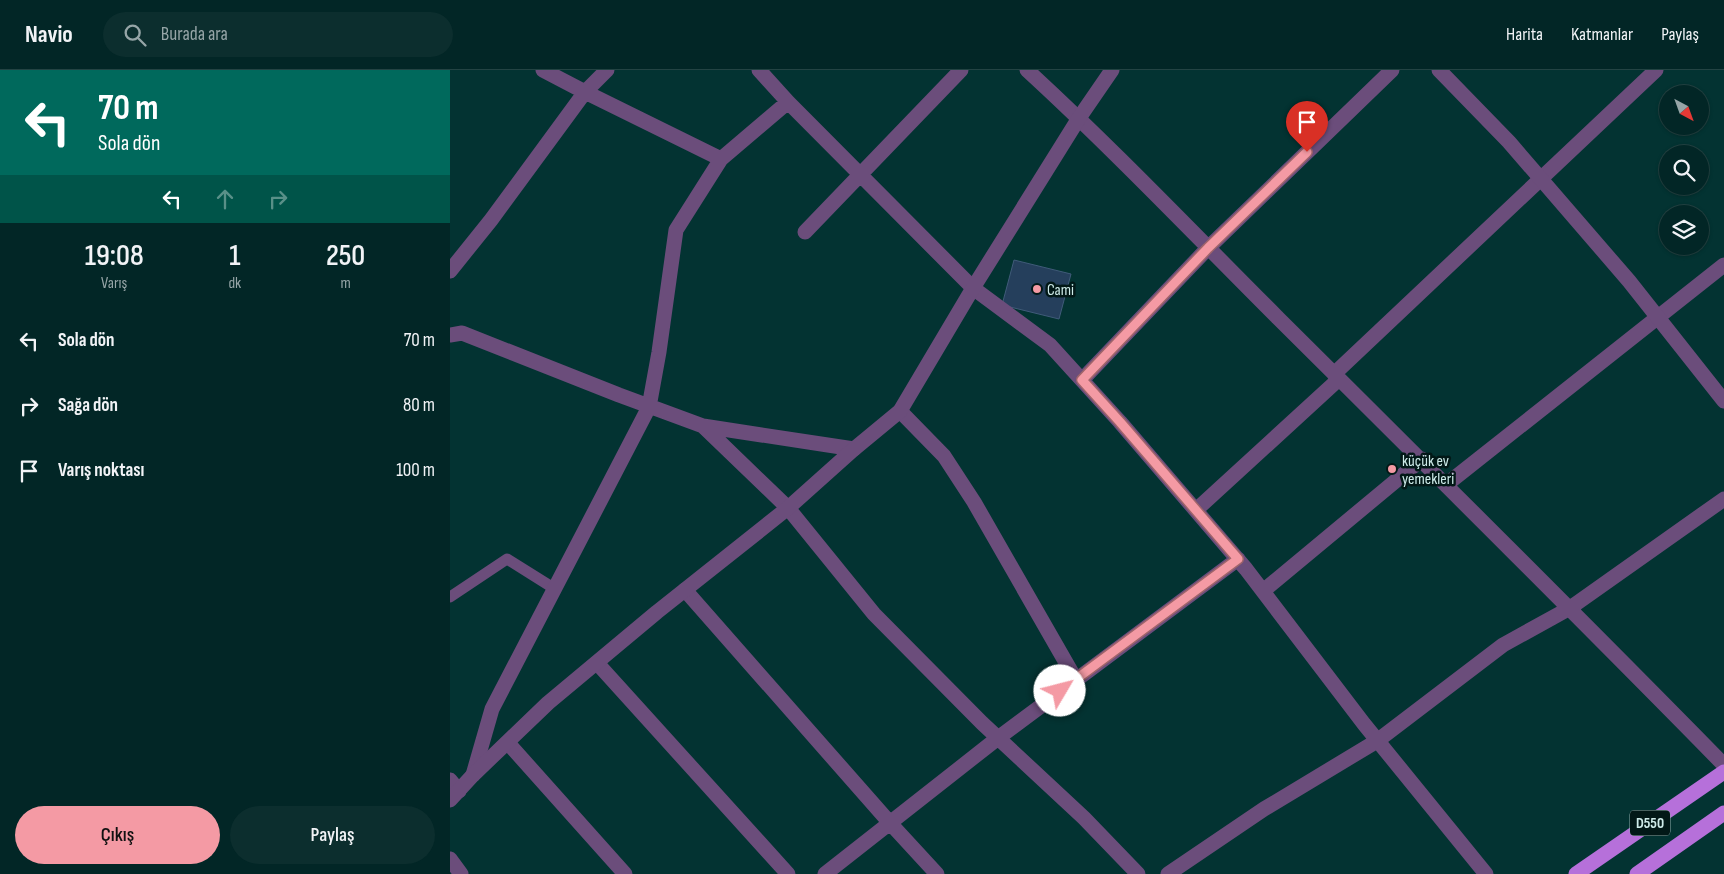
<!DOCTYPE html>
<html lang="tr">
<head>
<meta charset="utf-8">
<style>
  body { margin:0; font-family:"Sofia Sans Condensed",sans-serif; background:#0c2e2e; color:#f1f3f6; height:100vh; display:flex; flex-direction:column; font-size:19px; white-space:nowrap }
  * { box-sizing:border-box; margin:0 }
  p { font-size:16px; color:#96a5a7 }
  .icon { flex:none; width:28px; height:28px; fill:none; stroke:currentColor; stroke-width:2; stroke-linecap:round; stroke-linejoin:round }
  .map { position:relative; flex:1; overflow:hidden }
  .details { display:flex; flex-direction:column; background:#022626; width:450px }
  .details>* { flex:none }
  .banner { background:#00695c; color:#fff; overflow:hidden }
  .needle { width:32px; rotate:139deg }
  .tools { position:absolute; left:1209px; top:15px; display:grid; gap:10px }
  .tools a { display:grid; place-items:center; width:50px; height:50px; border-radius:50%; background:#022626; box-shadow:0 1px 4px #0004,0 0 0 1px #234343; font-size:25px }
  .pin { position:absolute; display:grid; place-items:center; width:42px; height:42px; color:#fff; margin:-51px -21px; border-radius:50% 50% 50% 0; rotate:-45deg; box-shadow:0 0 5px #0007 }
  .pin .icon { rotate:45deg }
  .me { position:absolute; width:55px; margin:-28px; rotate:53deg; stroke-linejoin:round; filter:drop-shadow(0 0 4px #0008) }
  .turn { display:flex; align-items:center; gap:18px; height:105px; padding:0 15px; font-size:22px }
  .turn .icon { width:65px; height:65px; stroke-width:2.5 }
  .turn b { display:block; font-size:35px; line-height:42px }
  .lanes { display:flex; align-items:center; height:48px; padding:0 15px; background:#0003; justify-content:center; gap:25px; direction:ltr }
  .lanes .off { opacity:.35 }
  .eta { display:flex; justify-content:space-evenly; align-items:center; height:85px; text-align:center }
  .eta b { font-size:30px; font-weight:600; line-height:35px }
  .primary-button { display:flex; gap:10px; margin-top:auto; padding:10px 15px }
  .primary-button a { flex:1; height:58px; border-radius:30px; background:#f49aa4; color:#111; font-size:20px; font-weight:600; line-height:58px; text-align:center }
  .primary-button a+a { background:#0c2e2e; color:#f1f3f6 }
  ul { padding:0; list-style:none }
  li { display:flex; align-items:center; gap:15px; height:65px; padding:0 15px }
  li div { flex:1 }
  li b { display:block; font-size:19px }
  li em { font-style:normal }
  header { display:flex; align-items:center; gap:30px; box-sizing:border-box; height:70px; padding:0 25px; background:#022626; border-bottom:1px solid #234343 }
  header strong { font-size:24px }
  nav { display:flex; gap:28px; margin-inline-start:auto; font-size:18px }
  .search { width:350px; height:45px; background:#0c2e2e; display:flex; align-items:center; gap:12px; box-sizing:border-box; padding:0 18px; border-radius:28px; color:#96a5a7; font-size:19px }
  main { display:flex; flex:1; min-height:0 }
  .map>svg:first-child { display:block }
</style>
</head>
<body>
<header>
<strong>Navio</strong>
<div class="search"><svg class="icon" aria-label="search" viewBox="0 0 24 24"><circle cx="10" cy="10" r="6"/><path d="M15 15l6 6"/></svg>Burada ara</div>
<nav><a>Harita</a><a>Katmanlar</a><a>Paylaş</a></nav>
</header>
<main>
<section class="details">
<div class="banner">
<div class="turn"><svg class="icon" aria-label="left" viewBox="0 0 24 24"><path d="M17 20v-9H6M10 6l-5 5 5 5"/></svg><div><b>70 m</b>Sola dön</div></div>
<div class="lanes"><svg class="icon" aria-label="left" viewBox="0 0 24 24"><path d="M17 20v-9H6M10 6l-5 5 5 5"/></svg><svg class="icon off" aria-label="ahead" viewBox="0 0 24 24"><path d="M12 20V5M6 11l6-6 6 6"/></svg><svg class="icon off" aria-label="right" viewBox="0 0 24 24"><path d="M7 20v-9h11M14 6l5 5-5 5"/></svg></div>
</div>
<div class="eta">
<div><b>19:08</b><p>Varış</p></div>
<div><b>1</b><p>dk</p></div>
<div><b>250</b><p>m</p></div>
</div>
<ul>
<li><svg class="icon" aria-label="left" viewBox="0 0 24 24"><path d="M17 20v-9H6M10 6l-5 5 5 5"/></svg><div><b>Sola dön</b></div><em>70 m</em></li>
<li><svg class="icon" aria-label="right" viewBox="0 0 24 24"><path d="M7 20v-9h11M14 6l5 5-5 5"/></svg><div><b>Sağa dön</b></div><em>80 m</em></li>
<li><svg class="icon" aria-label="arrive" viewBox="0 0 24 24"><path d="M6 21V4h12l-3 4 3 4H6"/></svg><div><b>Varış noktası</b></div><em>100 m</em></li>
</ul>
<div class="primary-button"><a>Çıkış</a><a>Paylaş</a></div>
</section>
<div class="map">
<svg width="1274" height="804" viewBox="0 0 1274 804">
  <rect width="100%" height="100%" fill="#033332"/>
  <path fill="#253f5c" stroke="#405b79" d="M564,190L621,204L609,249L552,235Z"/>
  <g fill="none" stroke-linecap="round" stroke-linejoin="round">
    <path stroke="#6b4d7b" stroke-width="11" d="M0,527L57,489L105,519"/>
    <path stroke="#6b4d7b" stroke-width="15" d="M93,0L135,22L157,0
      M309,0L338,32L523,218L600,275L670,352L796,499L914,654L1036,804
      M577,0C663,79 744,164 827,247C977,396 1126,544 1274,695
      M355,162L511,0
      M0,201L41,150L135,22L271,89
      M0,265L12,263L169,325L253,356L338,438L424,544L532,653L634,748L688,804
      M884,304L1206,0
      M632,310L758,178L942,0
      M253,356L404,379
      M997,414L1274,195
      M746,440L889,309
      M235,520L440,753L487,804
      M813,521L972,389
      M147,593L338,804
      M626,610L788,489
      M58,673L175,804
      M23,705L42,639L199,337L209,282L226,160L271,89L338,32
      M0,710L9,721
      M0,789L11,804
      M375,804L548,668L626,610L524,432L494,386L450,341
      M718,804L814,739L927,671L1053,575L1120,538L1274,429"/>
    <path stroke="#6b4d7b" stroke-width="15" d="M989,0L1059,72L1179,211L1274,331
      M0,730L23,705L98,633L207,542L338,438L404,379L450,341L523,218L629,48L662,0"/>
    <path stroke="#b670da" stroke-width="15" d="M1126,804L1274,702
      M1187,804L1274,743"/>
  </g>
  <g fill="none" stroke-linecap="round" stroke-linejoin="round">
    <defs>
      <path id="route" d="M610,621L788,489L670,352L632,310L758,178L857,82"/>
    </defs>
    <use href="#route" stroke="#9f646b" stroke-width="12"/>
    <use href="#route" stroke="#f49aa4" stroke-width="9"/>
  </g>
  <g fill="#f49aa4" stroke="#021817" stroke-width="2">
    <circle cx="587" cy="219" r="5"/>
    <circle cx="942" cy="399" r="5"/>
  </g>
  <g text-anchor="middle" stroke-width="5" stroke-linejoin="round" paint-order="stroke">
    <rect fill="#021817" stroke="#91acaa" stroke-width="1" x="1180" y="740.5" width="40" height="25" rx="4"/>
    <g font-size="15" font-weight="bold" fill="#ceebe9">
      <text x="1200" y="758">D550</text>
    </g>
    <g font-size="16" fill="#ceebe9" stroke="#021817" text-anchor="start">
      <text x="597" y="225">Cami</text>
      <text x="952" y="396">küçük ev<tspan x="952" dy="18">yemekleri</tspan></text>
    </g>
  </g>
</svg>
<div class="tools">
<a><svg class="needle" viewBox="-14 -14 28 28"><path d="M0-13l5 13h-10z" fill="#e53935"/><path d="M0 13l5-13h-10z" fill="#96a5a7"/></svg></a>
<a><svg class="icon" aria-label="search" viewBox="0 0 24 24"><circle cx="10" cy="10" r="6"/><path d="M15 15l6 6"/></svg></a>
<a><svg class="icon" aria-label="layers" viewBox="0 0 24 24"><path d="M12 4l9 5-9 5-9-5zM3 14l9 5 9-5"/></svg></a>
</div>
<div class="pin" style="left:857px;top:82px;background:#d93025"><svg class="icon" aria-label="arrive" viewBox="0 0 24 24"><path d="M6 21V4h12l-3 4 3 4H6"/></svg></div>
<svg class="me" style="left:610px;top:621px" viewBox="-20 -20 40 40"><circle r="19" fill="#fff"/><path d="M0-13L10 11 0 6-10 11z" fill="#f49aa4"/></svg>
</div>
</main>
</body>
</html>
